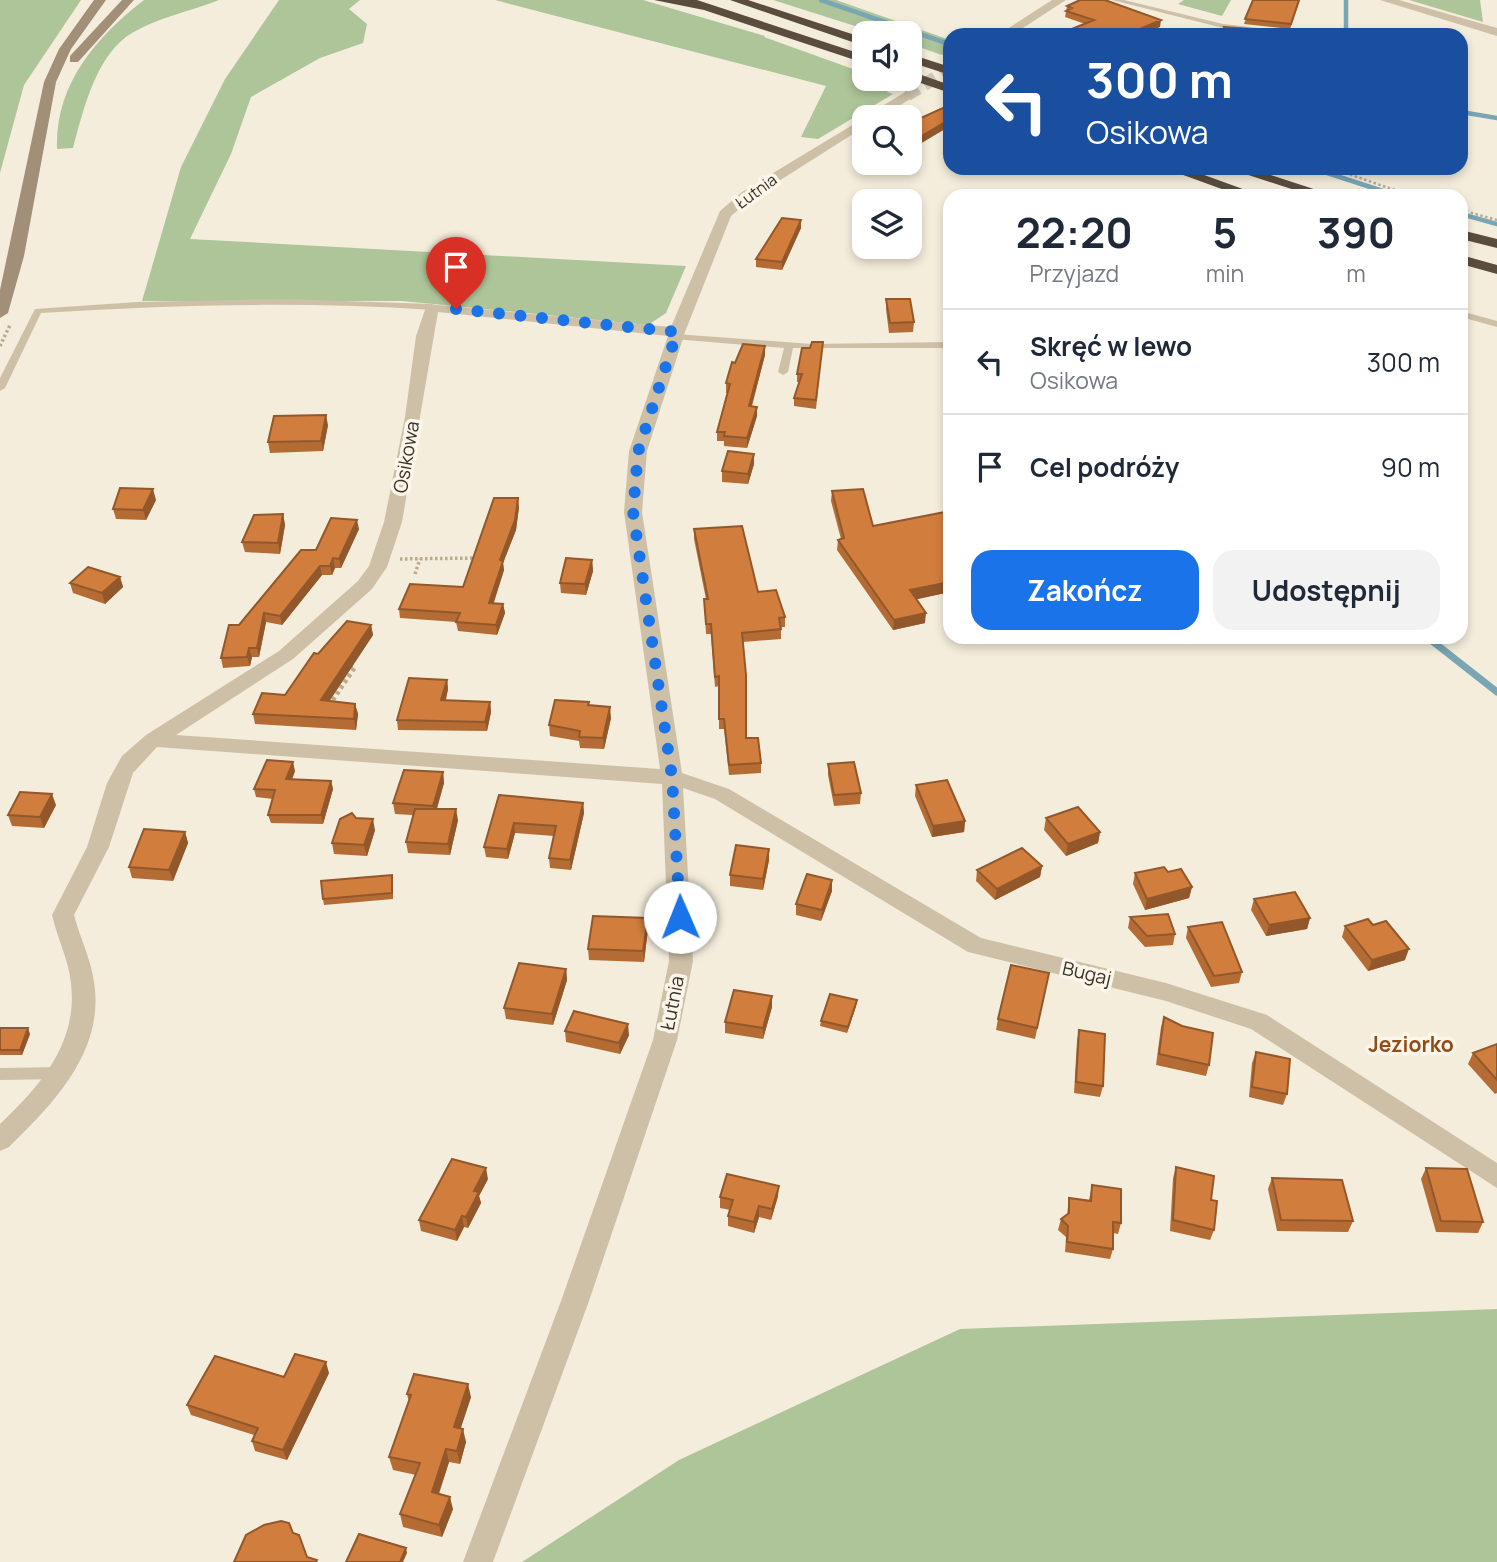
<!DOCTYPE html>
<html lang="pl">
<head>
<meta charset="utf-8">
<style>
  body { margin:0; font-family:Manrope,sans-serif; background:#f2f2f3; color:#1f2937; height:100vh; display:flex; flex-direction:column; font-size:26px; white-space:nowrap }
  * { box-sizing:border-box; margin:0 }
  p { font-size:23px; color:#747a83 }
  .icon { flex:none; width:38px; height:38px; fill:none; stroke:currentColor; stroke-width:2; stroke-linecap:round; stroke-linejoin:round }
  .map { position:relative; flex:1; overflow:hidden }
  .drawer { position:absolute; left:943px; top:189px; width:525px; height:455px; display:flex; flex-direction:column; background:#fff; border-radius:21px; box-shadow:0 4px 10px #0003 }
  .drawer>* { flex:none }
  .top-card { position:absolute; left:943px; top:28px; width:525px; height:147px; border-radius:21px; box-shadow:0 4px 10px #0003; background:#1a4fa0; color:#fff; overflow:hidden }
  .controls { position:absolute; left:852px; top:21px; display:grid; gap:14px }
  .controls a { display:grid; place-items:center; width:70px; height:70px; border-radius:14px; background:#fff; box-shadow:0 4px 10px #0003; font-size:35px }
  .pin { position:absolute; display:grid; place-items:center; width:60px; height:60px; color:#fff; margin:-72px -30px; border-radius:50% 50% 50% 0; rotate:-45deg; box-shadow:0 0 7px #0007 }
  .pin .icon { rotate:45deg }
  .me { position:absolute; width:77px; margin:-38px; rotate:359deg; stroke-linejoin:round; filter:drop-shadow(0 0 5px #0008) }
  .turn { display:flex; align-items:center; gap:24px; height:147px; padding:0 28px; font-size:32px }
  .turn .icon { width:91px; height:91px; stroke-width:2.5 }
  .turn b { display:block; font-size:49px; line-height:60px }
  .eta { display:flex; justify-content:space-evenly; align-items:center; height:119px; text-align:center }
  .eta b { font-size:42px; font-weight:700; line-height:49px }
  .cta { display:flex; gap:14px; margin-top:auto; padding:14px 28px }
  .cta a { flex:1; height:80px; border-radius:21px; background:#1a73e8; color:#fff; font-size:28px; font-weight:700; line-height:80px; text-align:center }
  .cta a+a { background:#f2f2f3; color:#1f2937 }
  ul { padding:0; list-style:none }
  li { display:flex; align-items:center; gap:21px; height:105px; padding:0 28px; border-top:2px solid #e0e1e3 }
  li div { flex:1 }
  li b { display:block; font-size:26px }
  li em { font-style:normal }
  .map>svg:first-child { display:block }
</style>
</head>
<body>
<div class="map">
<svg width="1497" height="1562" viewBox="0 0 1497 1562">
  <rect width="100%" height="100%" fill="#f4eddc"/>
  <path fill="#aec59a" d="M0,0H81L24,85L0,173Z
    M144,0H219C191,11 157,18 132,33C96,54 83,111 73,148L57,149C55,85 95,38 144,0Z
    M279,0H360L349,9L367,24L363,43L320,58L251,97L231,154L190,239L686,266L666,313L648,325L402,301H142L181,167L225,79Z
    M495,0H643L765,36L764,37L864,73V79H881L897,84L887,92L893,94L818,139L801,137L826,86Z
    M773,0H836L950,40V52L942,55L910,44V33H877Z
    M1184,0H1231L1222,16L1178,4Z
    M1409,0H1480L1483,22Z
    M1497,1309V1562H522L679,1460L960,1329Z"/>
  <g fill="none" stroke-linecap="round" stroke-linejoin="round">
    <path stroke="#78a6b4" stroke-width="4.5" d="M821,0L949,44
      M1346,0V35
      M1461,112L1497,118
      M1312,168L1398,196
      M1157,196L1161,194
      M1461,214L1497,224"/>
    <path stroke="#78a6b4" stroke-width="7" d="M1427,637L1497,692"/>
    <path stroke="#cfc7b8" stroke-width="13" stroke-dasharray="13 7" stroke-linecap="butt" d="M907,95L950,69"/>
    <path stroke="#baaa90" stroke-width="2.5" stroke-dasharray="2.5 2.5" stroke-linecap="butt" d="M1331,168L1412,196
      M1461,210L1497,220"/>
    <path stroke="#baaa90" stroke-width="3.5" stroke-dasharray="2.5 2.5" stroke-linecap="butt" d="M0,346L10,325
      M400,559L479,558
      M415,574L420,559"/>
    <path stroke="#baaa90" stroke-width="4.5" stroke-dasharray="3.5 3.5" stroke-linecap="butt" d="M329,706L355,667L347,666"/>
    <path fill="#cec0a6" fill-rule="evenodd" d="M1112,0H1124L1223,24L1303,33L1307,35H1284L1223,28Z
      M285,299L432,304L437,307L432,310C301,301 172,305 41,313L5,388L0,391V378L35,309L137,302Z
      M1461,311L1497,321V327L1461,317Z
      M676,334L812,344L950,342V348H793L788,372L783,375L778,372L784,348L673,339L671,337Z
      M62,1067L67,1069L69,1073L67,1077L62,1079L0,1080V1068Z"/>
    <path fill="#cec0a6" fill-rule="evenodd" d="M1052,0H1066L1012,35H998Z
      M1380,0H1399L1497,28V36Z
      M907,91L913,95L912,98L880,117H864Z
      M864,118V127L752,198L731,216L685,332L647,451L642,512L682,773L729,789L981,938L1166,983L1267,1015L1497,1163V1188L1251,1029L1166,1001L968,952L715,799L683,788L693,961L677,1040L589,1301L493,1562H463L561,1301L653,1040L669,961L662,784L157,747L133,773L109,847L74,915C80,938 91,959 94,982C105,1051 54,1103 9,1147L0,1151V1124C40,1086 78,1043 71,984C69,960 57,938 52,915L87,847L107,783L122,756L146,735L279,651L358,581L369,566L384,522L405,417L416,336L427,304L671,327L720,211L742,192ZM438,312L668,336L629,451L624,512L660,769L176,735L293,659L372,589L387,567L402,522Z"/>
    <path fill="#a28f77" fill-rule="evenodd" d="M94,0H106L71,49L56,82L24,256L8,313L0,318V290L44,82L59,49Z
      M122,0H134L78,62H70V56Z"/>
    <path fill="#5b4d3e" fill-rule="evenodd" d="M654,0H697L864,55V63L704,10Z
      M730,0H748L864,38V46Z
      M910,54L950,67V75L910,62Z
      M910,71L950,85V93L909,79Z
      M1164,168H1185L1262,196H1241Z
      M1227,168H1249L1335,196H1313Z
      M1461,230L1497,239V248L1461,239Z
      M1461,255L1497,265V274L1461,264Z"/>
  </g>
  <path fill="#b46c34" d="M1253,0H1300L1290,29L1244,24Z
    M1067,6L1160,27L1085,24L1065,17Z
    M801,220V228L782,270L756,267V259Z
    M886,299L914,322L913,332L889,333L886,309Z
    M945,346H950V384L944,355Z
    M822,351L816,409L794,406V398L799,382H797V374Z
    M765,355L752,406L757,407V416L747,448L724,446V441H717V432L727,393H726V383L735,363Z
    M328,425L323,451L270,453L268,442Z
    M754,454V464L748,484L722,482V471Z
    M832,491L873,526L950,511V592L916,599L925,623L893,630L837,550L838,540L841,539L831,501Z
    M156,500L146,520L116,519L113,509Z
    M519,507L516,530L503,563L504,570L493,603L503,604L505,613L497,635L458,631L456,622L400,618L399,609L463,587Z
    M283,514L285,525L280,554L245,552L242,542Z
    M359,529L341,568H335L332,575H322L282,625L266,622L259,657H252L250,666L223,668L221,658L316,550Z
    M694,529L785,617V627H781V639L743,642L746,738L761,763V773L729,775L724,729H719V686L715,687L711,634H706L704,599H706L694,539Z
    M592,560L593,571L586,595L561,593L560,583Z
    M120,577L123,587L105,604L73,593L70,583Z
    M371,625L373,635L329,701L355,704L358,714L356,730L255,724L253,714L285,695L318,654Z
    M447,680L448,689L446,700L490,702L491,712L487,731L398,730L397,720Z
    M589,705L611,718L604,749L580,748L579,741L550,736L549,725Z
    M828,764L861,793L860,804L834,806L828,775Z
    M295,771L292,780L331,781L333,789L323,824L271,823L268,815L273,799L256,797L254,789Z
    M443,772L444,783L437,809L458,820L450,855L408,853L406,842L413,815L395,814L393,803Z
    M916,785L965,821L964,832L932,837L915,796Z
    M499,795L583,803L584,813L571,870L550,868L549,858L554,836L515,833L508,859L486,857L484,847Z
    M56,805L44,828L12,826L8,815Z
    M356,818L375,830L367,856L334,854L332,843Z
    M1046,818L1100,832L1098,843L1066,856L1044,830Z
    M185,832L188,843L173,881L132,878L129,867Z
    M769,860L763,890L730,886V875Z
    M1042,866L1040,877L995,900L976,881L977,870Z
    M1168,872L1192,887L1189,898L1145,910L1133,884L1135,873Z
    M393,881V899L324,905L323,899Z
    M832,891L821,921L796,915V904Z
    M1254,899L1310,918L1307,929L1266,936L1251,910Z
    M1130,917L1175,934L1173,945L1145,947L1128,928Z
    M648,918V929L644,962L589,960L588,949Z
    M1345,926L1405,960L1368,971L1342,937Z
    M1188,927L1242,972L1239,983L1211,987L1186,938Z
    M566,969L567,980L553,1025L506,1019L504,1008Z
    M1049,973L1035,1039L996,1030L998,1019Z
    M772,996V1007L763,1039L725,1033V1022Z
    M857,1000L856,1006L847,1033L820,1026L821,1021Z
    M1164,1017L1209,1065L1206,1076L1156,1065L1161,1027Z
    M0,1028L30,1034L22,1055H0Z
    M1079,1030L1103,1086L1100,1097L1074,1093L1077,1041Z
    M565,1031L629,1035L620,1054L566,1042Z
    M1497,1044V1093L1495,1094L1468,1064L1473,1053Z
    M1256,1052L1287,1094L1283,1105L1249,1097L1252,1063Z
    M1176,1167L1211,1200L1214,1230L1210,1240L1170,1231L1173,1178Z
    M1426,1168L1483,1222L1478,1233L1436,1232L1421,1179Z
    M1272,1178L1353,1221L1348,1232L1277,1231L1268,1189Z
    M488,1179L479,1196L481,1203L468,1228L464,1227L457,1241L421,1231L419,1220Z
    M1092,1185L1121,1223L1118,1234L1113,1233V1249L1110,1259L1065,1252L1066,1237L1058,1230L1061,1219L1067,1215L1069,1198L1089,1200Z
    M778,1196L771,1220L759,1217L754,1233L728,1226V1216L730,1210L720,1208V1197Z
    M329,1373L287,1460L255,1451L252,1441L254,1435L191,1415L187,1405L284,1377Z
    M407,1394L471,1397L460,1429L466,1442L460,1464L449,1462L439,1494L453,1509L442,1537L403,1527L400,1514L416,1475L393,1470L389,1457L409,1402Z"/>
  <path fill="#92582b" d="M1161,20L1160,27L1140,35H1126Z
    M950,119V126L910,150V143Z
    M801,220V228L782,270V262Z
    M765,346V355L749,415V406Z
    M757,407V416L747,448V438Z
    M326,415L328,425L323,451L321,441Z
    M754,454V464L748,484V474Z
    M153,489L156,500L146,520L143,510Z
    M518,498L519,507L516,530L503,563L504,570L491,612L489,603L500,560Z
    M283,514L285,525L280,554L278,543Z
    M357,520L359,529L341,568L339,559Z
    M333,558L335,568L332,575L330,566Z
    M592,560L593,571L586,595L585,584Z
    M320,566L322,575L282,625L280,616Z
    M120,577L123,587L105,604L102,593Z
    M950,582V592L909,601L910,590Z
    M503,604L505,613L497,635L496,625Z
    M264,613L266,622L259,657L257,648Z
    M926,613L925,623L893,630L894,620Z
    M371,625L373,635L323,711L321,700Z
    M249,648L252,657L250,666L247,657Z
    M447,680L448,689L443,710L441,700Z
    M490,702L491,712L487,731L485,722Z
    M355,704L358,714L356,730L354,719Z
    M610,707L611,718L604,749L603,738Z
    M293,762L295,771L288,788L286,779Z
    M443,772L444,783L434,817L433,806Z
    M331,781L333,789L323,824L321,815Z
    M52,794L56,805L44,828L40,817Z
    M583,803L584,813L571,870L570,860Z
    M456,809L458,820L450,855L448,844Z
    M373,819L375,830L367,856L364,845Z
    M965,821L964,832L932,837L933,826Z
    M514,823L515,833L508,859L507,849Z
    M185,832L188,843L173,881L169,870Z
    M1100,832L1098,843L1066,856L1068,844Z
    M769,849V860L763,890V879Z
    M1042,866L1040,877L995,900L997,889Z
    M832,880V891L821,921L822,910Z
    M1192,887L1189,898L1145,910L1147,899Z
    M648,918V929L644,962L643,951Z
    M1310,918L1307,929L1266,936L1269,925Z
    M1409,949L1405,960L1368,971L1372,960Z
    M566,969L567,980L553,1025L552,1014Z
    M772,996V1007L763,1039V1028Z
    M857,1000L856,1006L847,1033L848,1027Z
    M628,1024L629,1035L620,1054L619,1043Z
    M28,1028L30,1034L22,1055L20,1050Z
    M486,1168L488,1179L479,1196L481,1203L468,1228L466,1217L474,1191Z
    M779,1186L778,1196L771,1220L772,1209Z
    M759,1206V1217L754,1233V1222Z
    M462,1216L464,1227L457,1241L455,1230Z
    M326,1362L329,1373L287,1460L283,1450Z
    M468,1384L471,1397L457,1440L454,1427Z
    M463,1429L466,1442L460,1464L457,1451Z
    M446,1449L449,1462L435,1504L432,1492Z
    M450,1497L453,1509L442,1537L439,1525Z
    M406,1548L407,1553L403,1562H400Z"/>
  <path fill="#d17d3d" stroke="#92582b" stroke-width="2" d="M1080,0H1105L1161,20L1126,35H1057L1094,20L1066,11L1072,8L1067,6Z
    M1253,0H1299L1291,24L1245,19Z
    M1224,27L1294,32V35H1228Z
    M945,107L950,119L910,143V123Z
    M782,218L801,220L782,262L756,259Z
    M886,299H910L914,322L890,323Z
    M812,342H823L816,400L794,398L802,374H797L802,348H810Z
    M743,344L765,346L749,406L757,407L747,438L724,436L725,432H717L730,384L726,383L732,362L735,363Z
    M945,346H950V375Z
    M326,415L321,441L268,442L274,416Z
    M728,451L754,454L748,474L722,471Z
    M120,488L153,489L143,510L113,509Z
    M863,489L873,526L950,511V582L910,590L926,613L894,620L838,540L844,538L832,491Z
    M494,498H518L515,520L500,560L503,561L489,603L503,604L496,625L456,622L460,613L399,609L410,584L463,587Z
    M283,514L278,543L242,542L254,515Z
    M331,518L357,520L339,559L333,558L330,566H320L280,616L264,613L257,648H249L247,657L221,658L229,625H239L301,550H316Z
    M742,526L758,592L776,590L785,617L779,618L781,629L742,633L746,675V738H758L761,763L729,765L724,719H719V676L715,677L711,624H706L704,599H708L694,529Z
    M566,558L592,560L585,584L560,583Z
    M88,567L120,577L102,593L70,583Z
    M347,621L371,625L321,700L355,704L354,719L253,714L262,693L285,695L314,653L318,654Z
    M409,678L447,680L441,700L490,702L485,722L397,720Z
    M555,700L589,702L588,705L610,707L603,738L579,737L580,731L549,725Z
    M267,760L293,762L286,779L331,781L321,815H268L275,790L254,789Z
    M854,762L861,793L834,795L828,764Z
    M404,770L443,772L433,806L393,803Z
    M947,780L965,821L933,826L916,785Z
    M20,792L52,794L40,817L8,815Z
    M499,795L583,803L570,860L549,858L556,826L514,823L507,849L484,847Z
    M1078,807L1100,832L1068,844L1046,818Z
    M415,809H456L448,844L406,842Z
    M352,813L356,818L373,819L364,845L332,843L340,819Z
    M144,829L185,832L169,870L129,867Z
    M736,845L769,849L763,879L730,875Z
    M1022,848L1042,866L997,889L977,870Z
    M1164,867L1168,872L1181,869L1192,887L1147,899L1135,873Z
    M807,874L832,880L822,910L796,904Z
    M392,875V893L323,899L321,881Z
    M1295,892L1310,918L1269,925L1254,899Z
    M1168,914L1175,934L1147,936L1130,917Z
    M593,916L648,918L643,951L588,949Z
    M1368,919L1373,925L1386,921L1409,949L1372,960L1345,926Z
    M1222,922L1242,972L1214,976L1188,927Z
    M519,963L566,969L552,1014L504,1008Z
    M1011,965L1049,973L1037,1028L998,1019Z
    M734,990L772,996L763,1028L725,1022Z
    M830,994L857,1000L848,1027L821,1021Z
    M574,1011L628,1024L619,1043L565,1031Z
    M1164,1017L1182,1026L1213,1033L1209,1065L1159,1054Z
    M0,1028H28L20,1050H0Z
    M1079,1030L1105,1034L1103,1086L1076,1082Z
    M1497,1044V1080L1473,1053Z
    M1256,1052L1290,1059L1287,1094L1252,1087Z
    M452,1159L486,1168L474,1191L479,1192L466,1217L462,1216L455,1230L419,1220Z
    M1176,1167L1214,1176L1211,1200L1217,1201L1214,1230L1173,1220Z
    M1426,1168L1467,1169L1483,1222L1441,1221Z
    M727,1174L779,1186L772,1209L759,1206L754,1222L728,1216L733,1200L720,1197Z
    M1272,1178L1342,1180L1353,1221L1281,1220Z
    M1092,1185L1121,1189V1223L1113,1222V1249L1067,1242L1068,1226L1061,1219L1069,1213V1198L1091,1201Z
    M295,1354L326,1362L283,1450L252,1441L258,1428L187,1405L215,1356L284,1377Z
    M414,1374L468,1384L454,1427L463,1429L457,1451L446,1449L432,1492L450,1497L439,1525L400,1514L420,1463L389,1457L411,1395L407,1394Z
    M281,1521L289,1523L293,1533L299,1535L307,1557L317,1560L316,1562H234L246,1535L264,1525Z
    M359,1534L406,1548L400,1562H346Z"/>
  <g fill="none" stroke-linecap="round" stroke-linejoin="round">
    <path stroke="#1a73e8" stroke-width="12" stroke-dasharray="0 21.6" d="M456,309L677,332L638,452L633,512L672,777L680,917"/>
  </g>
  <g text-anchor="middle" stroke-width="7" stroke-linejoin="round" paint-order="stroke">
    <g font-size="16" fill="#393128" stroke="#fbf6e9">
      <text transform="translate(756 191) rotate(-36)" y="6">Łutnia</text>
    </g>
    <g font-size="19" fill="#393128" stroke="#fbf6e9">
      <text transform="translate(406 457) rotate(-80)" y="7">Osikowa</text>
      <text transform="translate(1087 973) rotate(13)" y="7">Bugaj</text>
      <text transform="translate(672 1003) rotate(-79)" y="7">Łutnia</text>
    </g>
    <g font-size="21" font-weight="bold" fill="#904c19" stroke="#fbf6e9">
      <text x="1411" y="1052">Jeziorko</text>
    </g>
  </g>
</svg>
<div class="controls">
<a><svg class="icon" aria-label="sound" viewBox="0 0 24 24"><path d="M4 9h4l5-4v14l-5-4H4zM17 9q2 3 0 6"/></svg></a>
<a><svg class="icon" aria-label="search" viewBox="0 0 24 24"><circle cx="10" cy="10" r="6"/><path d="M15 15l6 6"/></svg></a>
<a><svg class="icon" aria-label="layers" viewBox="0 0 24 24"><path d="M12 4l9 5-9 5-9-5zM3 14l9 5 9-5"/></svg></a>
</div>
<div class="pin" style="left:456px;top:309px;background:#d93025"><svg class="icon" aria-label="arrive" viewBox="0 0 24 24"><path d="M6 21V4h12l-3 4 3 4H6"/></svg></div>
<svg class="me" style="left:680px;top:917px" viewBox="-20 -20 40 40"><circle r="19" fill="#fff"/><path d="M0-13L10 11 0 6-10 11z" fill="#1a73e8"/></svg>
<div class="top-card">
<div class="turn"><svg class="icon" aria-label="left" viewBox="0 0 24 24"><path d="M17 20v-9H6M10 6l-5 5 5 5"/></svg><div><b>300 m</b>Osikowa</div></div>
</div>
<section class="drawer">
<div class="eta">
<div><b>22:20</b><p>Przyjazd</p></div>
<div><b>5</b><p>min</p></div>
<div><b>390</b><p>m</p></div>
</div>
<ul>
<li><svg class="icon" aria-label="left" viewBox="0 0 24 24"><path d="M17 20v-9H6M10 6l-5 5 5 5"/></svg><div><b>Skręć w lewo</b><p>Osikowa</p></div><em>300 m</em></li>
<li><svg class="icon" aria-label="arrive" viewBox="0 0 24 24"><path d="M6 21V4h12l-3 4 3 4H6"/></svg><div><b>Cel podróży</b></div><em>90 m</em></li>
</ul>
<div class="cta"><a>Zakończ</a><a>Udostępnij</a></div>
</section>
</div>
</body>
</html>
